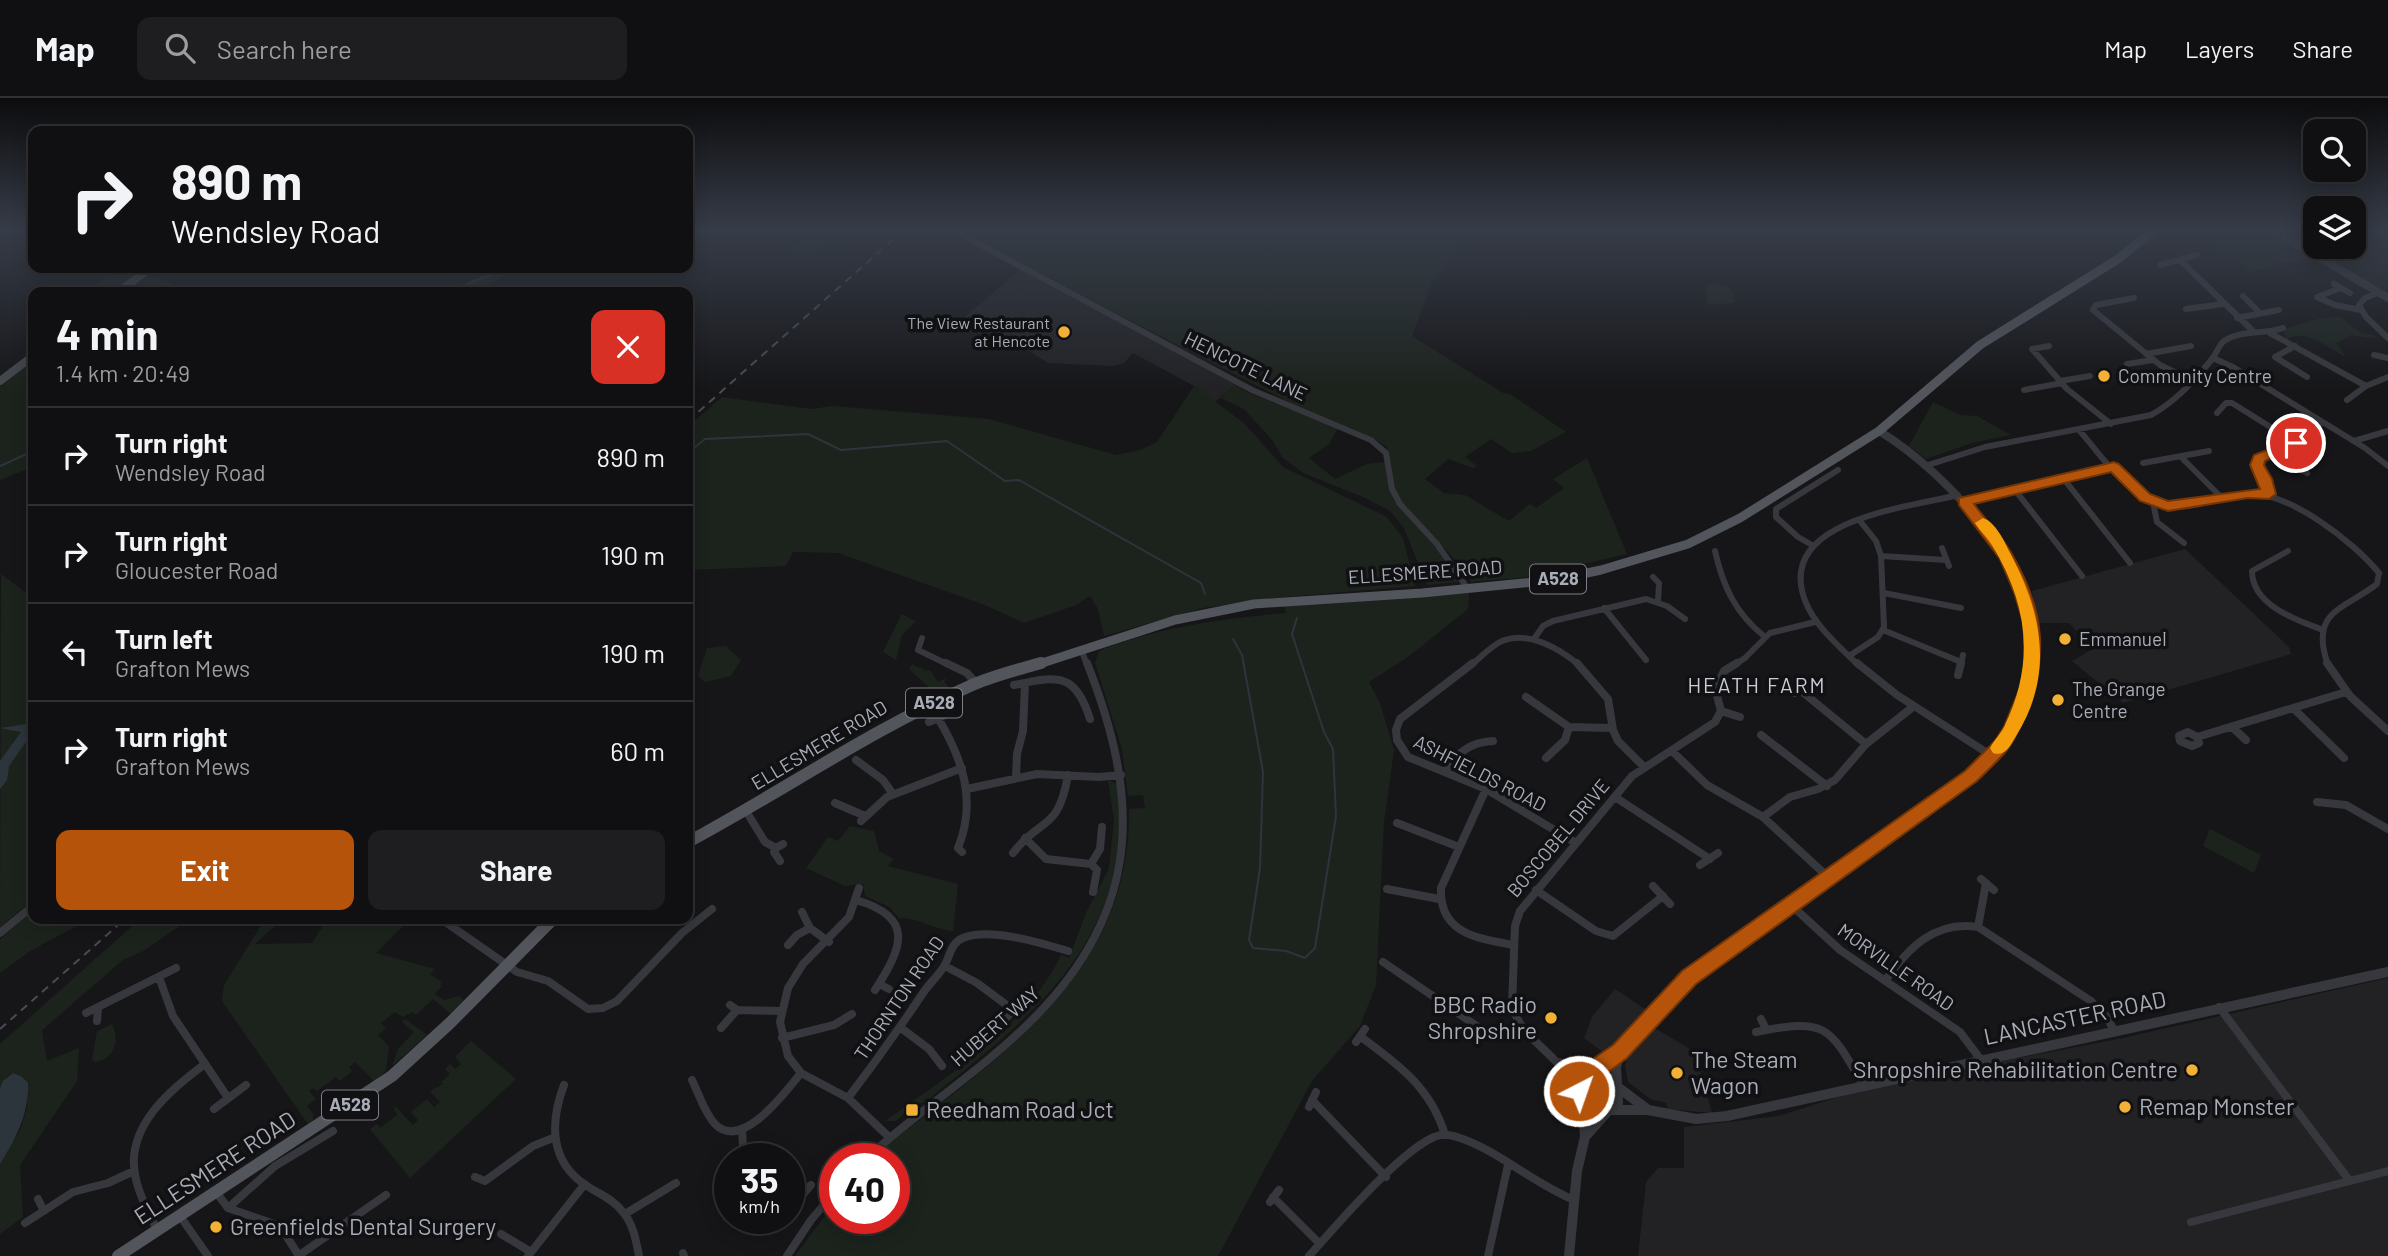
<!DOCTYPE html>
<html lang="en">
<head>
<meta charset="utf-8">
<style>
  body { margin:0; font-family:Barlow,sans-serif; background:#1e1e20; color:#f1f3f6; height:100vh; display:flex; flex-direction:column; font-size:26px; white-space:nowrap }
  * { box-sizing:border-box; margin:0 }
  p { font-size:23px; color:#9c9d9f }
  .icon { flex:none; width:38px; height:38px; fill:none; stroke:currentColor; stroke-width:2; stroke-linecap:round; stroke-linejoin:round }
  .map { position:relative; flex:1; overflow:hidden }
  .sheet { position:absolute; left:28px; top:189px; width:665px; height:637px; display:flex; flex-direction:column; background:#101012; border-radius:14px; box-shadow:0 4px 18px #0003,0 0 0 2px #303032 }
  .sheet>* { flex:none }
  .top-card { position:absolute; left:28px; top:28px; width:665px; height:147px; border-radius:14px; box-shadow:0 4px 18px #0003,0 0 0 2px #303032; background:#101012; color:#f1f3f6; overflow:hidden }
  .buttons { position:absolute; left:2303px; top:21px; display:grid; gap:14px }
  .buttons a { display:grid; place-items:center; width:63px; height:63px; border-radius:14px; background:#101012; box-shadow:0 4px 18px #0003,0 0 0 2px #303032; font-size:35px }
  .speed { position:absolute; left:714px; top:1045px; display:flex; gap:14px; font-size:35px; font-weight:700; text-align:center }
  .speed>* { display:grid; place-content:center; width:91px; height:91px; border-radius:50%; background:#101012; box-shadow:0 4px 18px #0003,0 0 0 2px #303032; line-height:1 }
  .speed small { font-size:18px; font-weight:400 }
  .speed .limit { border:10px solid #d22; background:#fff; color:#111 }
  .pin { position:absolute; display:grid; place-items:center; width:60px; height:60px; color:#fff; margin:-30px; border:4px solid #fff; border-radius:50%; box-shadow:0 2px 7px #0007 }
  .me { position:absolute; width:77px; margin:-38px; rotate:41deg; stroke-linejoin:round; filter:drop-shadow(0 0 5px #0008) }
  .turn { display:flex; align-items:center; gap:24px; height:147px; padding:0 28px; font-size:32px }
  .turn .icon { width:91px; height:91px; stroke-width:2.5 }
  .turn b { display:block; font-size:49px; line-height:60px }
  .round { display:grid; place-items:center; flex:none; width:74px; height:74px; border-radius:14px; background:#1e1e20 }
  .overview { display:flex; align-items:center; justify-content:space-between; height:119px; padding:0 28px }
  h1 { font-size:42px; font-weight:700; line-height:52px }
  .action { display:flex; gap:14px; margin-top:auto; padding:14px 28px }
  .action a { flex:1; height:80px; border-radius:14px; background:#b45309; color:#fff; font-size:28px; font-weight:700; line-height:80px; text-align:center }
  .action a+a { background:#1e1e20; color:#f1f3f6 }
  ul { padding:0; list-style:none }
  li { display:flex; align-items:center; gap:21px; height:98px; padding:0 28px; border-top:2px solid #303032 }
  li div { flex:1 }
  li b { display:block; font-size:26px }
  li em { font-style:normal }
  header { display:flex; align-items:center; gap:42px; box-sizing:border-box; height:98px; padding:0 35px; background:#101012; border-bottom:2px solid #303032 }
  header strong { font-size:33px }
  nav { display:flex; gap:38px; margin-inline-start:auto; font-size:24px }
  .search { width:490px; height:63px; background:#1e1e20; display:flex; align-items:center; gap:18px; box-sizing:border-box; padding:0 24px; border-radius:14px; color:#9c9d9f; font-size:26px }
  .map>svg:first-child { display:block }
</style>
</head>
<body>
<header>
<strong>Map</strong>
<div class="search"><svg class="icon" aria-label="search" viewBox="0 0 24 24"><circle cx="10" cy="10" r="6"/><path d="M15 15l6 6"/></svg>Search here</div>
<nav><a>Map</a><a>Layers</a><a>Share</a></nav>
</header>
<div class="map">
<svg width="2388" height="1158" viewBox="0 0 2388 1158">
  <rect width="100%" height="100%" fill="#161618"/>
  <path fill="#222225" d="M2354,130H2388V185L2324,149H2354Z
    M1022,170L1143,235L1235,287L1214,305L1194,288L1133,255L1124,265L1113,268L1048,265L1015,244L960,223Z
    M2185,451L2289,549L2291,556L2123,605L2072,563L2093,551L2069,525H2038L2032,493Z
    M2388,880V1158H1638L1646,1084L1658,1070H1684V1029L1779,1018L1872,988L2123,940Z
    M1615,891L1648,913L1609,961L1603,954L1584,940L1592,919Z
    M1653,929L1702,958L1698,965L1712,1015L1668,1011L1666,1005L1650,1001L1628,984L1625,968L1628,955L1636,950Z"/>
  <path fill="#1c231d" d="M808,130H822L824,141L870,131L863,140L792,155Z
    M957,130H1472L1432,185L1412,238L1503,295L1510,296L1566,334L1531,353L1512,355L1491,341L1465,359L1477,368L1473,370L1448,361L1425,381L1444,395L1465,397L1509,423L1530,406L1536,410L1564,390L1553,381L1587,360L1627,456L1528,479L1471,484C1454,451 1405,421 1394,392C1390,379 1391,363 1387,349L1370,338L1293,306L1104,209Z
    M2187,130H2266L2322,164H2282L2253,174Z
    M2278,130H2287L2313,142L2315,149H2324L2388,185V195Z
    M114,170H145L112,194H88Z
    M495,170H547L508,176L474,194H447Z
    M151,177L177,188L168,194H132L131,189Z
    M1709,184L1729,189L1734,199L1733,205L1709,207L1706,202L1708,195L1705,192Z
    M2339,218L2361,235L2374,237L2377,241L2351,237L2336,245L2346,259C2328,250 2307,230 2287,241L2284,237V231L2318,221Z
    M33,262V369L0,382V288Z
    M1235,287L1249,295L1338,330L1329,346L1309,360L1335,381L1367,366L1386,364C1386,407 1410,417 1434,447C1443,458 1451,472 1459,484L1427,487L1404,430L1390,413L1363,399L1303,375L1282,359L1273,343L1244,311L1221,300Z
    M1194,288L1244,325L1283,369L1387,419L1403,440L1415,488L1274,500L1203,510L1104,538L1098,511L1090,498L1076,507L1024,525L985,507L838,455L793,454L786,468L688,472V329L722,299L811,311L833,308L989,321L1116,357L1140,352L1157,344Z
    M1933,304L1960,317L1977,318L2011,337L1972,345L1926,361L1909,348Z
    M1,476L33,500V802L0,829Z
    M1469,495L1468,511L1408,559L1369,584L1380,605L1394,652L1384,724L1376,887L1360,928L1312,983L1218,1158H795L835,1104V1120H894V1060H875L890,1045C1004,956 1132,872 1129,711L1145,710L1143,697L1128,698L1122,651L1095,565L1099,553C1158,529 1223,521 1286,515L1284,507Z
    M902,516L924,528L915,524L902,537L896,562L883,554Z
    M726,548L741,562L731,578L705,584L698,578L707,550Z
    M915,562L913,567L924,571L923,573L930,572L938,584L946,580L944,584L951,592L938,598L909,571Z
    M1108,682L1118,686C1133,844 1035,915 925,1004L913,1007L896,1023H885C950,976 1026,930 1061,857L1069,860L1086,815L1109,770L1114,722Z
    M850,728L874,733L879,753L894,761L888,768L958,786L953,833C934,832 918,819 899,820L889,809L865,798L863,786L845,788L806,770L828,739L838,743Z
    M2210,731L2261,757L2254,775L2203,748Z
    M33,813V821H90L30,853L0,875V841Z
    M140,821H198L183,826L143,853L123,862L42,932L47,963L79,950L77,983L20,1067L23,1119L0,1136V1066L20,1032L27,1010L28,985L13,975L7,979L0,990V946Z
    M265,821H283L255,846L312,845L327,821H410L376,855L435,871L430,876L442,884L440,887L442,888L435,896L444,902L459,898L464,902L451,916L433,901L416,917L412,914L403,919L395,914L381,925L386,931L378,937L389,949L386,973L374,983L355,964L349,969L352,973L340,983L336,979L317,993L313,990L309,993L316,1001L307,1008L313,1016V1022L308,1026L222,903L224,887Z
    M405,921L427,937L392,968L398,951L414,934L402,924Z
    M112,926C120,942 115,961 95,964L92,961L97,933Z
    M471,943L516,981L410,1080L370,1031L377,1026L380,1030L397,1017L394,1011L396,1009L413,1027L418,1022L411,1014L427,1001L434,1009L440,1004L430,993L443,986L441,984L450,976L445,971L450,966L455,971L461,966L455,959Z"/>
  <path fill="#2c353c" d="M33,618V640L28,641L9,668L7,682L0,691V663L21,634L0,630L28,626Z
    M13,975L22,979L28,985C29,1016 16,1041 0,1066V990L3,983Z"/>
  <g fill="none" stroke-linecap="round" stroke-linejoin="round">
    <path stroke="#2c353c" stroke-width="2" d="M457,194L472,184L510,170
      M688,355L705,341L808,336L841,352L947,343L1005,383L1019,382L1201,485L1205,496
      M0,368L33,353
      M1233,541L1242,557L1263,674L1260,770L1249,842L1253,850L1286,853L1305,860L1315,850L1336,718L1333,651L1324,634L1292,536L1297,520"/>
    <path stroke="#37383d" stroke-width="6" d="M949,130L1252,292L1371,342L1386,355L1392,391L1400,406L1437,446L1468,491
      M2180,162L2254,234
      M2160,167L2197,157
      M2334,186L2350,195
      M2341,190L2317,199L2335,207L2361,212
      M2378,195L2365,200L2359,207L2366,219L2388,240
      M2243,198L2260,215
      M2134,200L2096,207L2093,212L2160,267L2193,283
      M2186,211L2223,206
      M2237,220L2279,212
      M2270,235L2366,288
      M2049,248L2032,251L2067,291L2111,326
      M2295,248L2275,259L2307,279
      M2146,256L2191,248
      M2374,257L2388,260
      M2213,260L2233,269L2365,350L2388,368
      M2127,266L2153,262
      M2060,283L2090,278
      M2024,292L2062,285
      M2347,302L2366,288L2388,279
      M2217,315L2226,305H2232L2296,345
      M2079,332C2101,357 2124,393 2156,405C2185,416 2216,399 2245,396C2286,391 2354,444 2379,475
      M2354,343L2388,333
      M2275,353L2307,375
      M2183,361L2222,400
      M2143,365L2209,353
      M1925,368L1985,349L2151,317C2175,304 2194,283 2212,261C2216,256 2219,247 2224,243C2242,231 2264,237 2283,230
      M2063,380L2130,465
      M2015,392L2082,478
      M2269,396L2257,367L2259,360L2296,345L2311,329L2322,324
      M1964,403L2114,369
      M2153,404L2157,424L2184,445
      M1812,447L1798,439L1776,419V411L1838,372
      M1942,450L1949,468
      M1715,453C1723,489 1736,516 1765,539
      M2288,453L2252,473C2252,507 2296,522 2323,532
      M1881,458L1946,462
      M1653,479L1659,485L1658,504
      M1884,495L1961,510
      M1604,510L1646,562
      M1883,532L1961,564
      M922,540L918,552L949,567
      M1534,541L1543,528L1553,523L1646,501L1667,508L1685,521
      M1081,551L1087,567
      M1849,558L1878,539L1884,529L1881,458L1876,443L1860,423
      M1471,567C1481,559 1491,548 1502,543C1528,532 1560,551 1579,567
      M1734,567L1745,560L1770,535L1815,524
      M1858,567C1840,549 1816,529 1806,505C1772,422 1906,410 1958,397
      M1961,567L1963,557
      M2328,567C2309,513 2343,512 2377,486L2379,475"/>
    <path stroke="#37383d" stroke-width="8" d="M946,565L967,575L977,586
      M1473,565L1400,621L1396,632L1397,642L1408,659L1486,691L1576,745
      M1577,565L1608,601L1613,632L1618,643L1644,669
      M1857,565L1897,597L1992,658
      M2327,565L2350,598L2388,633
      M1958,577L1961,565
      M1014,587L1025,585
      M1800,592L1866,646
      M1795,595L1806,588
      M1526,599L1569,629L1612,630
      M2293,610L2344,660
      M1721,613L1740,619
      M938,620C963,662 977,703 958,750L962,754
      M929,624L945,617
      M2232,629L2246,642
      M2188,634L2197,639L2199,645L2192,648L2180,643L2179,638Z
      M1761,637L1827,688
      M2197,639L2346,594
      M1672,653L1707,687L1763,719L1828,779
      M1546,660L1565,642L1569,629
      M856,662L883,682L893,696
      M1445,674C1457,655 1470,644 1493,643
      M1016,679L1017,656L1023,633L1025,585C1064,575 1078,583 1090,621
      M967,691L1037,676L1099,679L1121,677
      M1486,691L1441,790C1439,835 1476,840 1513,847
      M1615,699L1710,761
      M2317,704L2346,707L2388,731
      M835,705L865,718
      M746,713L765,744L776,750L783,746
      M1763,719L1790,699L1818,691L1835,682L1866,646L1914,608
      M861,723L887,699L962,670
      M1397,725L1459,749
      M1025,740L1046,761L1091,766L1097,772L1093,794
      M776,750L774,754L780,763
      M1013,755C1041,718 1058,735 1068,677
      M1091,766L1100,751L1102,729
      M1700,767L1718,755
      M1981,781L1994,792
      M1653,788L1670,806
      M859,790L849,819L803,866L788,890L780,924L788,958L801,975L848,1000L889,1039
      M1387,791L1439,801
      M1536,792L1596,833L1613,838L1663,798
      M856,802C915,819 903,849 875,892
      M1790,806L1840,852L1960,934L1981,962
      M802,814L810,830L829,844
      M441,821L517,874L548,883L588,911L603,910L617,903L682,835L712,811
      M1978,829L1986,785
      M0,835L33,808
      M788,847L797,837L810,830
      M1383,864L1487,935L1505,939L1521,931
      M945,868L977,885L1012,911
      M159,879L173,918L228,1000
      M1885,883C1908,850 1935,822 1978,829L2091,903L2106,918L2115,934
      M879,886L889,891
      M730,907L737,912L780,913
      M2219,909L2349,1082
      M86,915L176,870
      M1761,921L1766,931
      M97,923L98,911
      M1000,926L1026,900
      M721,930L737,912
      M901,930L929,951L942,968
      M1756,934C1826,920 1829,927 1863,987
      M1361,939C1399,967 1431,990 1445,1037
      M782,940L834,927L852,916
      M1356,944L1365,931
      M1559,964L1590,974
      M692,982C699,996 704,1014 715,1026C742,1054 786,993 801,975
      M564,987C550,1024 549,1064 587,1088C599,1096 613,1101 622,1113C633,1125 636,1142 639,1158
      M1581,999C1574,988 1567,977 1559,967C1542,947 1520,935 1512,908L1515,828L1520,813L1632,678L1715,624L1721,613L1715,590L1724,573L1737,565
      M848,1000C874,966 899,931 923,895C929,886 937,879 943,870C950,860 950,845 963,840C989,829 1041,845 1068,853
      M1312,1002L1386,1079
      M1309,1009L1316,994
      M214,1011L246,987
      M742,1032L743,1048L749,1060
      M867,1060C920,1011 983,972 1034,920C1142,811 1141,701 1087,565
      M475,1079L485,1083L533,1048L553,1040
      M789,1091L799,1100
      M216,1094L228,1110L280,1128L299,1158
      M1273,1099L1320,1146
      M38,1101L44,1113
      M1270,1104L1279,1092
      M228,1110L275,1068L333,1033
      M789,1112L811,1087
      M625,1116L676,1085
      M180,1118L208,1158
      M2191,1124L2388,1073
      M25,1125L73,1094L108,1085L134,1073
      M157,1132C149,1114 138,1096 135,1076C126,1028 171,991 205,966
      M501,1136L531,1154
      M683,1155L684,1158
      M298,1158L386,1097
      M528,1158L584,1087
      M787,1158L811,1122L835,1094
      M1309,1158C1337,1127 1398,1055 1434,1039C1442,1035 1452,1037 1460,1040C1499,1053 1534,1086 1574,1102
      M1488,1158L1508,1067"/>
    <path stroke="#37383d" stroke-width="8" d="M2270,130L2388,200
      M1879,333C1947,374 2046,480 2032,567"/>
    <path stroke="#37383d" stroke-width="10" d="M1594,973L1620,954L1689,879L1975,675C2009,635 2023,618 2032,565
      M1594,973C1613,978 1618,986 1618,1005L1610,1012L1596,1011L1582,1000L1581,981Z
      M1617,987L1616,969L1620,954
      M1619,990L1647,1011
      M1610,1012H1648L1696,1021L1727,1018L2388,874
      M1585,1039L1608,1013
      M1569,1158L1577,1073L1585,1039L1582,1002"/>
    <path stroke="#45474d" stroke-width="8" d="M118,194L151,170
      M0,283L33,258"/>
    <path stroke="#53555c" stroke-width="9" d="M1036,567L1175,522L1254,506L1422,495L1554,482L1601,472L1688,446L1740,420L1879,333L1980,247L2118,161L2156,130"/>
    <path stroke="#53555c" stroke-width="12" d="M688,744C783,693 871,632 970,588C992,578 1017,572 1041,565
      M118,1158L392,978L450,925L553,821"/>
    <path stroke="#4a4c52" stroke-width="2" stroke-dasharray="8 6" stroke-linecap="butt" d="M688,323L906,130
      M0,931L125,821"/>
  </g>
  <linearGradient id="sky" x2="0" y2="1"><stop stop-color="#0c0c0d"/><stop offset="0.45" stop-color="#363c48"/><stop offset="1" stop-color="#363c48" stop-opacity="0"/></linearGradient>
  <rect width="2388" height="292" fill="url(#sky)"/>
  <path fill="#b45309" stroke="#753606" stroke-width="2" d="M2296,341L2302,345L2300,349L2265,363L2264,367L2272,381L2276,396L2269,401L2248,400L2168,413L2140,403L2111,374L1974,406C1986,423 2003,439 2013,458C2043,511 2049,556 2027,613C2021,627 2016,640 2007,652C1998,663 1987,673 1977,683L1696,886L1627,960L1601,980L1591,984L1586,1000L1579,1003L1572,1000L1569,993L1574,974L1613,947L1682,873L1965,673L1995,643L2004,629L2020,590L2025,565L2024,527L2014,494L2000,461L1959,407V400L2114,364L2119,366L2150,396L2168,403L2260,391L2250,367L2254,357Z"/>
  <path fill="#f59e0b" d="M1983,420C1995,424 2004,442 2009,453C2042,514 2055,576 2016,638C2010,648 2005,659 1993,655L1990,650C1994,642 2001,636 2005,627C2035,565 2028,506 1992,447C1987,439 1980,433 1975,425Z"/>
  <g fill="#f2b134" stroke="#111113" stroke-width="2.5">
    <circle cx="1064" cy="234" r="7"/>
    <circle cx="2104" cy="278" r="7"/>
    <circle cx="2065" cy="541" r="7"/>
    <circle cx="2058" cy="602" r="7"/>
    <circle cx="1551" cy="920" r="7"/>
    <circle cx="2192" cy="972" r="7"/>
    <circle cx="1677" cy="975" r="7"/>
    <circle cx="2125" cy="1009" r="7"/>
    <rect x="905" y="1005" width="14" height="14" rx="3.5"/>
    <circle cx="216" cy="1129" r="7"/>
  </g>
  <g text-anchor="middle" stroke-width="7" stroke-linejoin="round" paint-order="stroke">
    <g font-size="16" fill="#a8adb8" stroke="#111113" text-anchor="end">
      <text x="1050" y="231">The View Restaurant<tspan x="1050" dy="18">at Hencote</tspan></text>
    </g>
    <g fill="#111113" stroke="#7b7e86" stroke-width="2">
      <rect x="1530" y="466.5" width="56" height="29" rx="5"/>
      <rect x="906" y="590.5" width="56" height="29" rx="5"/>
      <rect x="322" y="992.5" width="56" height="29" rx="5"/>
    </g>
    <g font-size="18" font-weight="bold" fill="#a8adb8">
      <text x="1558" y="487">A528</text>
      <text x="934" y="611">A528</text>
      <text x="350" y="1013">A528</text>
    </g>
    <g font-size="19" fill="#a8adb8" stroke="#111113">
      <text transform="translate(1246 268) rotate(26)" y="7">HENCOTE LANE</text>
      <text transform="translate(1425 474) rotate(-4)" y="7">ELLESMERE ROAD</text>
      <text transform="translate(819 647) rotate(-31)" y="7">ELLESMERE ROAD</text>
      <text transform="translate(1480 675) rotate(27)" y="7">ASHFIELDS ROAD</text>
      <text transform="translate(1558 740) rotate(-50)" y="7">BOSCOBEL DRIVE</text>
      <text transform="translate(1896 869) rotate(35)" y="7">MORVILLE ROAD</text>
      <text transform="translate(899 900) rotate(-56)" y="7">THORNTON ROAD</text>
      <text transform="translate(995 928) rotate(-41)" y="7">HUBERT WAY</text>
    </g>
    <g font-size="19" fill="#a8adb8" stroke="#111113" text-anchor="start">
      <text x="2118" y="285">Community Centre</text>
      <text x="2079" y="548">Emmanuel</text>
      <text x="2072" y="598">The Grange<tspan x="2072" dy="22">Centre</tspan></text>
    </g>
    <g font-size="21" letter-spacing="2" fill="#c9ccd4" stroke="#111113">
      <text x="1757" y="595">HEATH FARM</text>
    </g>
    <g font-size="23" fill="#a8adb8" stroke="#111113" text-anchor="start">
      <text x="1537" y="915" text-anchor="end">BBC Radio<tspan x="1537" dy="26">Shropshire</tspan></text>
      <text x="1691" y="970">The Steam<tspan x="1691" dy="26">Wagon</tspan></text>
      <text x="2178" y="980" text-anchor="end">Shropshire Rehabilitation Centre</text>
      <text x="2139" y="1017">Remap Monster</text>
      <text x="926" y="1020">Reedham Road Jct</text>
      <text x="230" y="1137">Greenfields Dental Surgery</text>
    </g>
    <g font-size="23" fill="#a8adb8" stroke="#111113">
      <text transform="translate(2075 920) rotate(-12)" y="8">LANCASTER ROAD</text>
      <text transform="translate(215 1070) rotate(-33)" y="8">ELLESMERE ROAD</text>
    </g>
  </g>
</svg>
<div class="buttons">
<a><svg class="icon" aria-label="search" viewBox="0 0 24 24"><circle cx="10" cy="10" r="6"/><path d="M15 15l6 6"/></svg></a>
<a><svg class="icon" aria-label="layers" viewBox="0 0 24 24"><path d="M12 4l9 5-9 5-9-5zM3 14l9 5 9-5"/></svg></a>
</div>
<div class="speed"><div>35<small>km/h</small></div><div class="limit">40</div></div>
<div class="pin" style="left:2296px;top:345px;background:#d93025"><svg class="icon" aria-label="arrive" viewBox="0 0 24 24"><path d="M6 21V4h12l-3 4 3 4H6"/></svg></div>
<svg class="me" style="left:1579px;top:993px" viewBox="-20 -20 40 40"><circle r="17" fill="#b45309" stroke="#fff" stroke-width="3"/><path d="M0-11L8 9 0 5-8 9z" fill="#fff"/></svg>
<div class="top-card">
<div class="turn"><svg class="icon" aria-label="right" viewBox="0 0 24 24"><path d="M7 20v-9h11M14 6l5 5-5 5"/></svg><div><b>890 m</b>Wendsley Road</div></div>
</div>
<section class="sheet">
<div class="overview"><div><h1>4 min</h1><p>1.4 km · 20:49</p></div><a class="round" style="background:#d93025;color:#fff"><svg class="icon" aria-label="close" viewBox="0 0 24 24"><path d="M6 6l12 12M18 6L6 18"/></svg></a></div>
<ul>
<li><svg class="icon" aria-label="right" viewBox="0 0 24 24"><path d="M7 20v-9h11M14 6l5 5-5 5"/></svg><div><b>Turn right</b><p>Wendsley Road</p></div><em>890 m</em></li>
<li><svg class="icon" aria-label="right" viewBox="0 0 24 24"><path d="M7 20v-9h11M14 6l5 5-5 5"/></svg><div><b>Turn right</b><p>Gloucester Road</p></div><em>190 m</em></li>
<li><svg class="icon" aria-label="left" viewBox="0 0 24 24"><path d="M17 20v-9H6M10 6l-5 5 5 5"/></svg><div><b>Turn left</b><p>Grafton Mews</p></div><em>190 m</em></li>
<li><svg class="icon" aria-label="right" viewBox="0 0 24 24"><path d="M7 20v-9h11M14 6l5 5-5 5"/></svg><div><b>Turn right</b><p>Grafton Mews</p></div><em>60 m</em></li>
</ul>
<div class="action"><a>Exit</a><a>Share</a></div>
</section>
</div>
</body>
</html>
